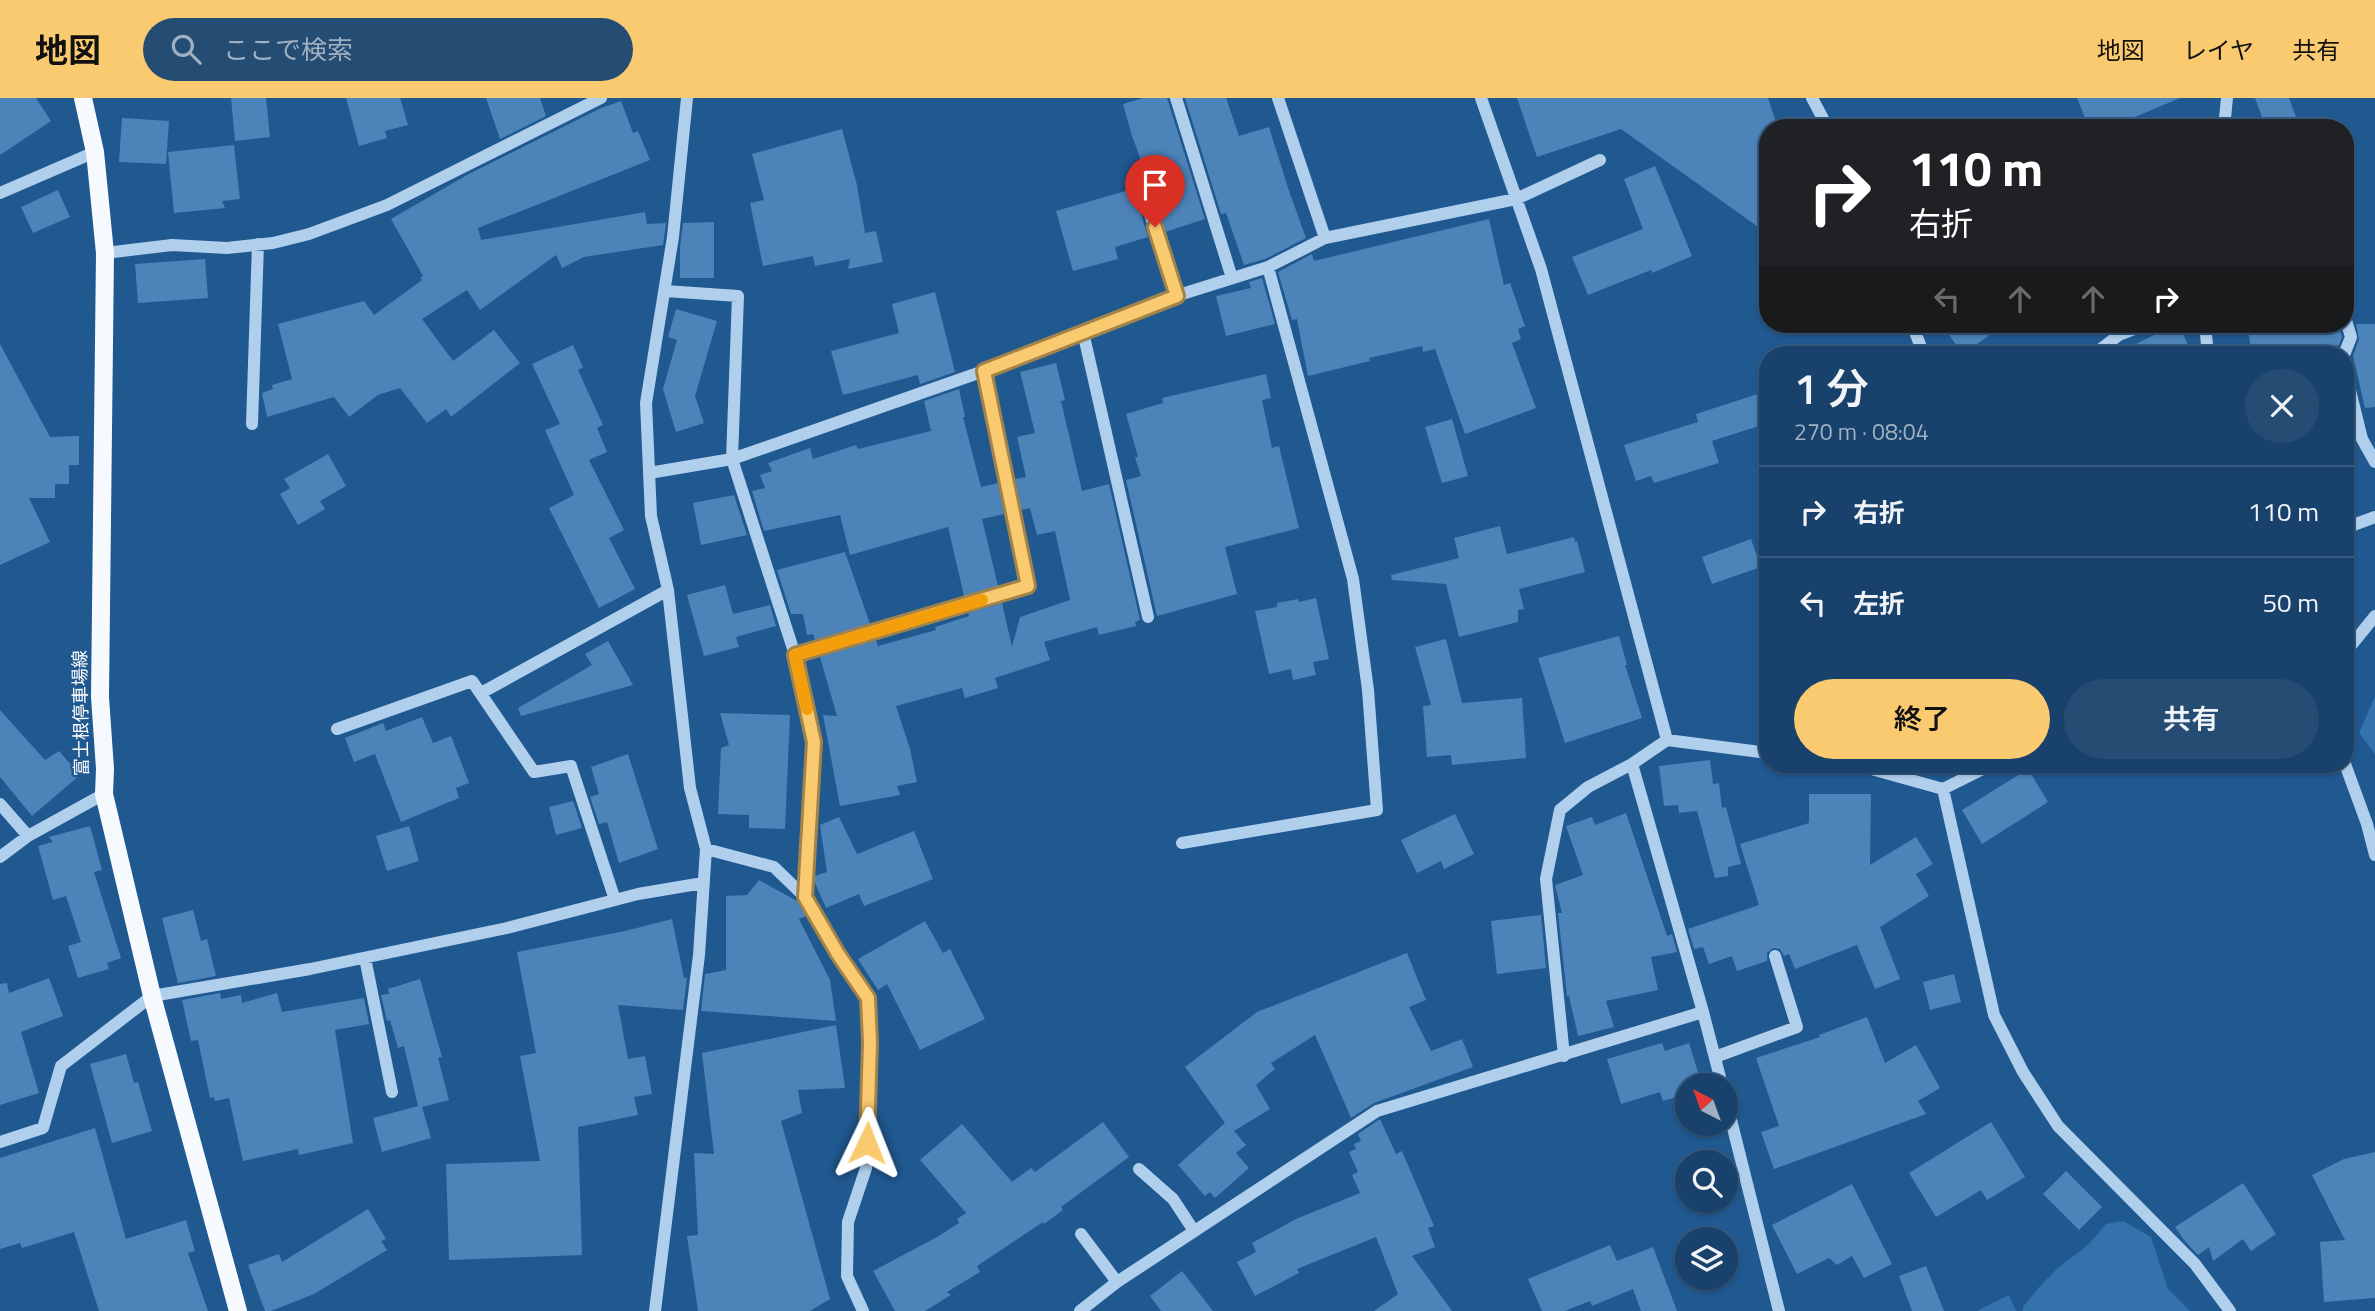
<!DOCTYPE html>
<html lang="ja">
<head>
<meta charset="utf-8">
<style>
  body { margin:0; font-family:"Titillium Web","Noto Sans JP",sans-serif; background:#254d74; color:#f1f3f6; height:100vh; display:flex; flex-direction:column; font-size:26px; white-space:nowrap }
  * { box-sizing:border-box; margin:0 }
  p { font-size:23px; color:#9fb0c2 }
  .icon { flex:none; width:38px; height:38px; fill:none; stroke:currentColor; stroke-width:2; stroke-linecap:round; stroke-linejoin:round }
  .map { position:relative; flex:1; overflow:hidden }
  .side { position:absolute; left:1759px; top:248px; width:595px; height:427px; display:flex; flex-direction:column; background:#18426c; border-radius:28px; box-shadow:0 2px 5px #0004,0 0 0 2px #365b7f }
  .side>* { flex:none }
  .guide { position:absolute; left:1759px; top:21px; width:595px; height:214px; border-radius:28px; box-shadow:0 2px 5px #0004,0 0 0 2px #365b7f; background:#202124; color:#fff; overflow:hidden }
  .needle { width:46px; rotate:319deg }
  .fabs { position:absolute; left:1675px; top:975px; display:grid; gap:14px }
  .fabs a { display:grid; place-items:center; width:63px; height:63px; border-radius:50%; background:#18426c; box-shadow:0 2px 5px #0004,0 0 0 2px #365b7f; font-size:35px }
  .pin { position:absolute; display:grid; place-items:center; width:60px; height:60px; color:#fff; margin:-72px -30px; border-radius:50% 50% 50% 0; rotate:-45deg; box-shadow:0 0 7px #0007 }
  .pin .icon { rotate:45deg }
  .me { position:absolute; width:77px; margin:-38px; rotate:2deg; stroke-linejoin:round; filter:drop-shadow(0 0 5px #0008) }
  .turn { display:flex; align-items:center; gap:24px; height:147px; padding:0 35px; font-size:32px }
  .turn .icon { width:91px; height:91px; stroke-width:2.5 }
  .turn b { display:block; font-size:49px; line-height:60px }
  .lanes { display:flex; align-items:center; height:66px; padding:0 35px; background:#0003; justify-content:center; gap:35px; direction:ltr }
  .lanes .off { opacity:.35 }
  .round { display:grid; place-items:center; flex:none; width:74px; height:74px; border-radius:37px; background:#254d74 }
  .head { display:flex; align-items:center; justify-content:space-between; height:119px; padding:0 35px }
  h1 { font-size:42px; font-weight:600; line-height:52px }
  .action { display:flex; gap:14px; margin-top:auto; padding:14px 35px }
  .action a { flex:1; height:80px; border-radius:42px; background:#faca70; color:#111; font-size:28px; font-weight:600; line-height:80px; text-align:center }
  .action a+a { background:#254d74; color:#f1f3f6 }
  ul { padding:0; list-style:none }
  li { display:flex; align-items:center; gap:21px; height:91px; padding:0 35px; border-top:2px solid #365b7f }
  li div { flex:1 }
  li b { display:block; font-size:26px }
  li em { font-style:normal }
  header { display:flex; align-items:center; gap:42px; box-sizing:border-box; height:98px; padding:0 35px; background:#faca70; color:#111 }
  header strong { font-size:33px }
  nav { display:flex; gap:38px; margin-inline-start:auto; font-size:24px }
  .search { width:490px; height:63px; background:#254d74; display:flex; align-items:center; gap:18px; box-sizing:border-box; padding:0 24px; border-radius:38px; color:#9fb0c2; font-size:26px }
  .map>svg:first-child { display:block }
</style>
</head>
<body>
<header>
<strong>地図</strong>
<div class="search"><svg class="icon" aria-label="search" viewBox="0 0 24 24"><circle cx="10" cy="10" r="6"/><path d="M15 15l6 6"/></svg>ここで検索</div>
<nav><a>地図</a><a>レイヤ</a><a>共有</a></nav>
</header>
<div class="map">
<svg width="2375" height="1213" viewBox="0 0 2375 1213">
  <rect width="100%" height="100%" fill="#205890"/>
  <path fill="#3372ad" d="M2375,598V656L2359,635Z
    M2123,1123L2151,1139L2168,1191L2190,1213H2023V1209L2040,1188L2059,1169L2088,1147L2106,1126Z
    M2009,1197L2016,1213H1977Z"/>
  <path fill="#4c83b8" d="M0,0H36L51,23L0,57Z
    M231,0H266L270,39L235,43Z
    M346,0H400L408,27L385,33L387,40L359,48Z
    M486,0H540L546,18L500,41Z
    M1143,0H1167L1205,121L1165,134L1155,104L1149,99H1144L1139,105V109L1148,139L1115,149L1118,161L1073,173L1056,113L1150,86L1132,38L1123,6Z
    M1185,0H1226L1239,38L1269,29L1288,90L1306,140L1265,161L1244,167L1226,115L1221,116Z
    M1517,0H1768L1778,30H1768V136L1621,31L1537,59Z
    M2077,0H2180L2109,30H2089Z
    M2255,0H2289L2300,30H2266Z
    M621,3L633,35L638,33L650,62L478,130L481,142L645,114L647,126L666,125L663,147L584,159L562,170L556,157L480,212L467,192L422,221L453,263L494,232L520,265L451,319L446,311L427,325L400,290L378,297L349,319L334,299L267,319L262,295L273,291L272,287L292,281L278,226L364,203L374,217L422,182L420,180L423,178L391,121L467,77L599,11Z
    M122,20L169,23L166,66L119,64Z
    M842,31L857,87L865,135L876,133L883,164L848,171L850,161L815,168L813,158L763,168L750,105L764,102L752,56Z
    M234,47L240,101L222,103L225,110L174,115L168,54Z
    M1655,68L1692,158L1652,175L1651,172L1588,197L1572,159L1643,131L1624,81Z
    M58,92L70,119L33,135L21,109Z
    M1489,121L1504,187L1510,185L1525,228L1518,231L1521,241L1512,245L1536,310L1465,336L1435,251L1423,254L1422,248L1369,260L1370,263L1308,278L1297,221L1292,222L1278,174L1312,156L1314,163Z
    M714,124V180H680V149L683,125Z
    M205,161L208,200L138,205L135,166Z
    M1262,180L1275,226L1226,238L1216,198L1251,190L1249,184Z
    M935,194L955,274L920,286L918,277L843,297L831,253L899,235L892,206Z
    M676,211L717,223L695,298L704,325L676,334L663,291L677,242L668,239Z
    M1941,226H2005L1963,256Z
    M2178,226L2193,257H2113L2177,226Z
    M2247,226H2338L2342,239L2339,247L2291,255V257H2252Z
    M2356,226H2375V309L2365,310L2353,258L2359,241Z
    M0,246L50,339L79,338V367H69V386H55V400H29L50,444L0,467Z
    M573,247L583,269L578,272L603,327L597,330L607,354L589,362L624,432L609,440L635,491L599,510L549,410L574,397L545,332L560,326L532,266Z
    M1056,265L1065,302L1061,303L1082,393L1109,386L1140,522L1135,524L1136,528L1099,537L1097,529L1044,544L1050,562L995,580L998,590L965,600L962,590L896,608L910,651L917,684L897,688L900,697L840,708L823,617L837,618L820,559L876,542L878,548L936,532L935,529L969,518L968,515L1002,505L1012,549L1020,519L1070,502L1055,433L1037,437L1030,410L1021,412L1015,381L1026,379L1017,339L1035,335L1020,274Z
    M1266,276L1271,300L1262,302L1272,350L1279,348L1299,430L1225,449L1237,496L1157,518L1126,382L1141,378L1135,359H1138L1126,316L1163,305L1162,300Z
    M959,291L965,319H963L981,389L998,385L1004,416L982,421L998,488L964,498L948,429L850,457L840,417L764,433L752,393L765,390L760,377L772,373L768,365L810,350L813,361L856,347L858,351L931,333L924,303Z
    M1761,295L1768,318V325L1712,343L1719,365L1654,385L1651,378L1636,383L1624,347L1698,324L1696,316Z
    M1452,321L1468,378L1442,385L1425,329Z
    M328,356L346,388L320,403L325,411L298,427L280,396L290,390L284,381Z
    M734,397L747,437L701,447L693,405Z
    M1500,428L1507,456L1574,439L1575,444L1577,443L1585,474L1519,491L1524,511L1518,512V524L1459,539L1446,486L1392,482L1391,477L1459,460L1454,440Z
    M1751,441L1761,469L1712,486L1702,459Z
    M845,454L870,526L815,542L813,536L807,537L803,516H791L777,472Z
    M725,487L733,516L770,507L776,528L736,539L739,549L704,558L687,497Z
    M1316,500L1329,561L1313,564L1316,577L1293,582L1291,571L1269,576L1255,513L1277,509V505L1298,501L1299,504Z
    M1619,538L1627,567H1625L1642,620L1565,645L1538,560Z
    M1446,541L1462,605L1522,600L1526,660L1452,667L1451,657L1427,659L1423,608L1431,607L1415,549Z
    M608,543L633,587L521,618L518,610L592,567L585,556Z
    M0,612L45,662L59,653L80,677L32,718L0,679Z
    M720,615L790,617L785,731L749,730V717L718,716L721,650L729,647Z
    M422,619L433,645L451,638L469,685L456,690L459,700L401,724L375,656L354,664L345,640L383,625L386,633Z
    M628,656L658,751L619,765L607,724L599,726L590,699L599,696L591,669Z
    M1710,662L1713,686L1719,685L1722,710L1726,709L1741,766L1728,769V778L1715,780L1697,713L1679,715L1678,707L1664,708L1659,668Z
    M2028,671L2048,704L1982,746L1962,712Z
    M1809,696H1871L1870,767L1916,739L1933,766L1916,776L1929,798L1880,829L1900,881L1875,891L1857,847L1795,871L1789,856L1784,858L1780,851L1773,850L1767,855V863L1737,873L1732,858L1709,866L1703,849L1694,851L1688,831L1759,807L1740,746L1809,725Z
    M573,703L582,730L556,737L549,709Z
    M1626,715L1667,838L1672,836L1677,854L1651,859L1658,892L1606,903L1614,929L1578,938L1569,898H1567L1558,815H1562L1555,787L1583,777L1566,728L1592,719L1595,727Z
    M1455,716L1474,756L1444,771L1441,763L1417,775L1401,742Z
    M839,719L857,756L914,733L933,781L864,808L859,796L826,810L815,785V778L827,774L820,727Z
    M90,728L102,772L94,774L121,860L107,865L109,871L78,880L68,848L81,844L66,798L53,802L38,748L53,744L49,739Z
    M409,728L419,763L387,773L376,738Z
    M759,782L797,803L806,818L799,821L830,882L836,923L701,913L705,876L726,872V798L747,797Z
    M193,812L201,843L207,841L216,878L178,885L162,820Z
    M1541,817L1546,870L1497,876L1491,823Z
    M672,821L684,880L687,879L683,912L618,907L628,961L645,958L652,996L634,999L638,1017L578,1029L582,1157L449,1162L446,1066L540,1063L520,958L536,955L517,854L625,833Z
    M925,823L943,855L950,851L985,921L920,952L887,886L878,892L858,861Z
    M1407,855L1426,902L1409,909L1431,953L1462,941L1473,969L1374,1005L1351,1020L1315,937L1271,965L1275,971L1256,987L1270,1011L1234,1033L1246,1047L1236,1055L1249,1070L1215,1100L1210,1094L1205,1098L1178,1067L1225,1025L1185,969L1257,914Z
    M1954,876L1961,904L1930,912L1923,884Z
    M49,880L63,918L21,934L39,995L0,1007V886L7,885L9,895Z
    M420,881L442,959L438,960L449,1002L422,1009L431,1040L382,1054L373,1020L418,1008L404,948L398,950L390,922L387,923L381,897L389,896L388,891Z
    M220,895L221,901L241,897L242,905L277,895L282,914L364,900L369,926L335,932L353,1045L299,1057L298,1051L243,1063L229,1000L215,1003L214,999L210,1000L198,942L191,943L182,902Z
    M1867,919L1885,965L1916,947L1940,990L1918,1003L1926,1016L1774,1071L1761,1034L1779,1028L1756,960L1820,939L1819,937Z
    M836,927L845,990L798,992L802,1015L781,1023L830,1201L810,1213H698L687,1138L698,1137L694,1055L714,1056L702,955Z
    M1662,945L1665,953L1689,945L1702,987H1687V996L1663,1003L1660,994L1621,1006L1607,961Z
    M126,956L134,985L138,984L152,1033L112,1045L90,966Z
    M1380,1021L1396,1056L1402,1053L1434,1128L1428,1130L1435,1149L1412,1158L1452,1213H1374L1398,1196L1376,1139L1297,1171L1299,1175L1255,1198L1237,1164L1256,1154L1252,1145L1296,1121L1360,1095L1352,1077L1358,1074L1349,1054L1356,1051L1354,1046L1361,1043L1358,1036Z
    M1103,1024L1129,1059L1061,1109L1063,1112L1044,1126L1043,1124L977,1168L980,1174L947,1194L951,1197L925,1213H895L873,1173L937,1139L959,1125L957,1121L966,1115L920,1062L962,1026L1012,1084L1031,1070L1035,1074Z
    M1991,1024L2025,1079L1987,1102L1981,1092L1936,1119L1909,1075Z
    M95,1030L126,1141L186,1122L195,1153L188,1155L208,1213H99L74,1134L22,1150L20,1145L0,1151V1060Z
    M2375,1054V1200L2324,1204L2320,1144L2345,1142L2312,1077L2344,1061Z
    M2066,1073L2102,1109L2079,1132L2043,1096Z
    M2243,1085L2276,1136L2251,1153L2243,1141L2213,1163L2209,1149L2198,1157L2184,1142L2175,1129Z
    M1852,1086L1892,1166L1864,1180L1852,1158L1837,1167L1829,1160L1797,1176L1772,1127Z
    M368,1111L386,1141L381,1143L387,1152L314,1196L271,1213H265L248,1167L279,1156L282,1164Z
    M1610,1147L1617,1163L1653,1149L1677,1213H1641L1633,1191L1592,1208L1590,1203L1565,1213H1542L1528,1181Z
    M1926,1168L1944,1213H1912L1899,1178Z
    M1182,1173L1213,1213H1161L1150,1198Z"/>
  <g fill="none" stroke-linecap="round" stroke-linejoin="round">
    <path stroke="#b0cfed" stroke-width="12" d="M1176,0L1232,180
      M1278,0L1325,140
      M1481,0L1541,171L1667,642L1632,666L1588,689L1560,712L1546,781L1564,958
      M1812,0L1828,30
      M2224,30L2227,0
      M0,95L95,54
      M1147,107L1177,198
      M105,155L172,147L227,150L273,145L309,136L387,107L601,0
      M665,193L738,198L732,361L795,557L814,644L805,799
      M1912,226L1924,257
      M2205,226L2208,257
      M1083,234L1148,519
      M2093,257L2119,237L2148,226
      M2344,257L2351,239L2345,219
      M2345,272L2362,341L2375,364
      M252,326L258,146
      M649,375L732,361L984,273L1163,202L1268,169L1325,140L1516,101L1600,62
      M2345,430L2375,419
      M2345,555L2375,518
      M795,557L1028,488L984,273
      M481,595L668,492
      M337,631L472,583L534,674L571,668L615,802
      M1667,642L1768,655
      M1632,666L1703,914L1722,987
      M2345,666L2367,726L2375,757
      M1857,667L1943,691L1994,917L2023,974L2058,1028L2195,1166L2230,1213
      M1943,691L1991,667
      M0,706L28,738
      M1182,745L1377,712L1368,592L1353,481L1268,169
      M706,751L774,769L805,799L838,857L868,900L870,944L866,1070L848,1124L847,1178L863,1213
      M0,759L28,738L104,696
      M365,860L392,994
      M1715,959L1797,929L1775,858
      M1726,1002L1779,1213
      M0,1044L43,1030L61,968L152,898L310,871L507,830L638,796L703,785
      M1139,1071L1173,1101L1194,1133
      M1081,1136L1117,1184
      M655,1213L699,857L706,751L690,690L668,492L651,418L646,305L673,139L687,0
      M1080,1213L1117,1184L1377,1013L1703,914"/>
    <path stroke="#f6faff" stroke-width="18" d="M83,0L95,54L105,155L100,599L105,671L104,696L152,898L238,1213"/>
  </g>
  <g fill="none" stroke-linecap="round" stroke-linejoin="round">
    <defs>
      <path id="route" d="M867,1045L870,944L868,900L838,856L805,799L814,644L795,557L1028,488L984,273L1177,198L1155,129"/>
    </defs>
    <use href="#route" stroke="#a28349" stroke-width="18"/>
    <use href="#route" stroke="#faca70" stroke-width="12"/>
    <path stroke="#f59e0b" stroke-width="12" d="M807,611L795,557L982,502"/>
  </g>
  <g text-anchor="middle" stroke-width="5" stroke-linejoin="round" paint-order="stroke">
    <g font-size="18" fill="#fff" stroke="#205890">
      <text transform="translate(81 615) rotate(-91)" y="6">富士根停車場線</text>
    </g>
  </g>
</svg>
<div class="fabs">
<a><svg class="needle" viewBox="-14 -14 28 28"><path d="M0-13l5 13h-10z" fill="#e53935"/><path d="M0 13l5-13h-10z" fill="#9fb0c2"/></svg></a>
<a><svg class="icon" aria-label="search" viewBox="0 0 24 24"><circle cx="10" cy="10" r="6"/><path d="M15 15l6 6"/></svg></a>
<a><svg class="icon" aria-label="layers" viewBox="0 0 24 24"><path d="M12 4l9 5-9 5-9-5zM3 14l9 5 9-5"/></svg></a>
</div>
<div class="pin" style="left:1155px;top:129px;background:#d93025"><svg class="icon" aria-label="arrive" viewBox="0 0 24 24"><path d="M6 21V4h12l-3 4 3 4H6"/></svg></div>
<svg class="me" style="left:867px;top:1045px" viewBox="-20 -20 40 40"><path d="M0-17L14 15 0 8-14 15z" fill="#faca70" stroke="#fff" stroke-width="4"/></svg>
<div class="guide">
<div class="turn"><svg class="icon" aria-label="right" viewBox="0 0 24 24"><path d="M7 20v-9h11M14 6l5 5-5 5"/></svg><div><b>110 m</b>右折</div></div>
<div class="lanes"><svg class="icon off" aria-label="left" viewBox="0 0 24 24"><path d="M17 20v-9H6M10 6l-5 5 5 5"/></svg><svg class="icon off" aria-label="ahead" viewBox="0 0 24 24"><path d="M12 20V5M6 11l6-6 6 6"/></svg><svg class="icon off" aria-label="ahead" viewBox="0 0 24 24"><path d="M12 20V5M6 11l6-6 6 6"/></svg><svg class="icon" aria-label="right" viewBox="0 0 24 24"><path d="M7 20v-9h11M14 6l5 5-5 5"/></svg></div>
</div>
<section class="side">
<div class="head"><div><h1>1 分</h1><p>270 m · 08:04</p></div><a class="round"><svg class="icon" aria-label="close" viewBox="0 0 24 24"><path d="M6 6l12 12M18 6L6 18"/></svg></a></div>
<ul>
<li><svg class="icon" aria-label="right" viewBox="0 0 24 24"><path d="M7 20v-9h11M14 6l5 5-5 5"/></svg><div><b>右折</b></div><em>110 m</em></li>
<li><svg class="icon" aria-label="left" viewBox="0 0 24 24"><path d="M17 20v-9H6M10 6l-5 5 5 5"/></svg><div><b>左折</b></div><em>50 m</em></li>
</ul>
<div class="action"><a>終了</a><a>共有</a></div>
</section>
</div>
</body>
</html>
